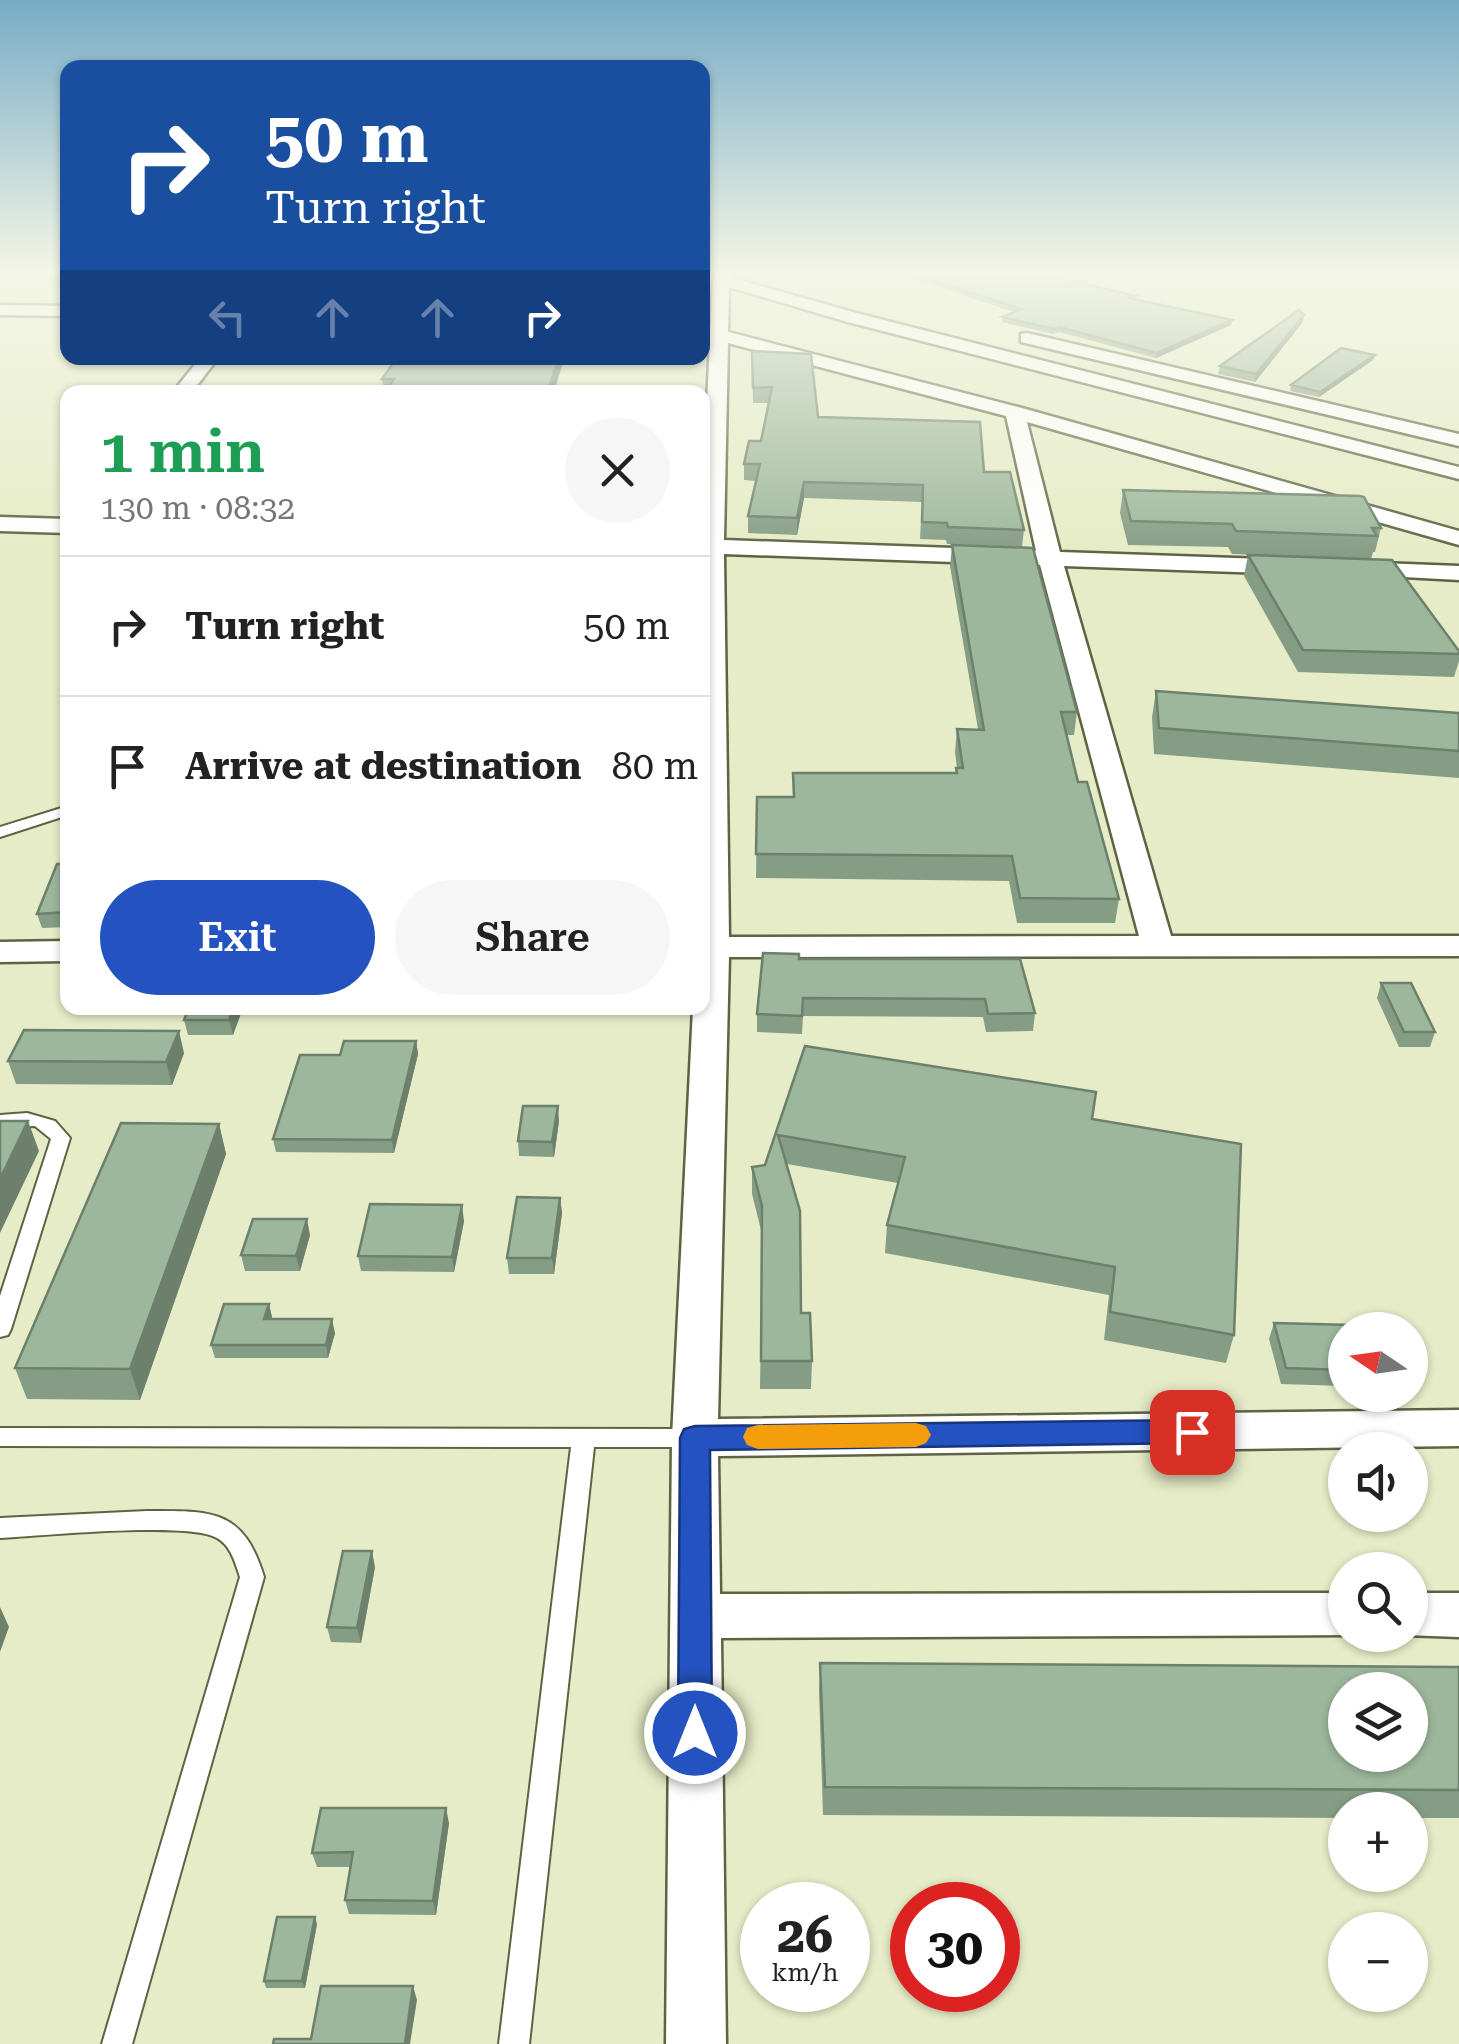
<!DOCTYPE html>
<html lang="en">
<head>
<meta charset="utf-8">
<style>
  body { margin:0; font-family:"Roboto Serif",serif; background:#f6f6f6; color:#222; height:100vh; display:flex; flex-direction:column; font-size:38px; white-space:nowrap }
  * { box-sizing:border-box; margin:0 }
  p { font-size:32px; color:#767676 }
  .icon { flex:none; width:55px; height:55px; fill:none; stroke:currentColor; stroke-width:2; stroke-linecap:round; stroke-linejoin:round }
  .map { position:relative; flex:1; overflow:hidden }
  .sheet { position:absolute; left:60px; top:385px; width:650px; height:630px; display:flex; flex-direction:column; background:#fff; border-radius:20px; box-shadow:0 2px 8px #0004 }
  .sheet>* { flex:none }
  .top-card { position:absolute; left:60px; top:60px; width:650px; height:305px; border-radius:20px; box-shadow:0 2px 8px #0004; background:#1a4fa0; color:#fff; overflow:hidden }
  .needle { width:65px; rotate:283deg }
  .buttons { position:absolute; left:1328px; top:1312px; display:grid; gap:20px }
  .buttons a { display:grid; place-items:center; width:100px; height:100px; border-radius:50%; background:#fff; box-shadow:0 2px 8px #0004; font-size:50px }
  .speed { position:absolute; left:740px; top:1882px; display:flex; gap:20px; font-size:50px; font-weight:700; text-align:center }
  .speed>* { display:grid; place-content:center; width:130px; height:130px; border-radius:50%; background:#fff; box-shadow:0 2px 8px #0004; line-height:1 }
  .speed small { font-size:25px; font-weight:400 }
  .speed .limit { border:15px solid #d22; background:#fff; color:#111 }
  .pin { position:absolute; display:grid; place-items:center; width:85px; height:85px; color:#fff; margin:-42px; border-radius:20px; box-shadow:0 5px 15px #0006 }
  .me { position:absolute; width:110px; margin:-55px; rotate:0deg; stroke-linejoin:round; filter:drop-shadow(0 0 8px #0008) }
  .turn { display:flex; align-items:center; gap:35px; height:210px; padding:0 40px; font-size:45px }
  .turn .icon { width:130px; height:130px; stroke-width:2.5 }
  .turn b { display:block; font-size:70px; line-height:85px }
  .lanes { display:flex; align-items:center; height:95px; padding:0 40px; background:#0003; justify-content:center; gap:50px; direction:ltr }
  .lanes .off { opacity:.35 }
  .round { display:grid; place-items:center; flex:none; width:105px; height:105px; border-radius:52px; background:#f6f6f6 }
  .headline { display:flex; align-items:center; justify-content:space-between; height:170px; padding:0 40px }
  h1 { font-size:60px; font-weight:600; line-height:75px; color:#1e9e55 }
  .action { display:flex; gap:20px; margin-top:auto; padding:20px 40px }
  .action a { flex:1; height:115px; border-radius:60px; background:#2452c0; color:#fff; font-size:40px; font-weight:600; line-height:115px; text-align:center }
  .action a+a { background:#f6f6f6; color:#222 }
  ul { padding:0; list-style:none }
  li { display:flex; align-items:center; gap:30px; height:140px; padding:0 40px; border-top:2px solid #e0e0e0 }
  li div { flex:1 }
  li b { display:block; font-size:38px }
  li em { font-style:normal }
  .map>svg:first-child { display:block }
</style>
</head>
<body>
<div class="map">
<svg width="1459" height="2044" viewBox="0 0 1459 2044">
  <rect width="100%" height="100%" fill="#e6ecc7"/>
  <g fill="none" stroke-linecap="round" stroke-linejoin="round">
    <defs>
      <path id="service" d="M68,806V815L0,837V827Z
        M27,1113L55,1121L70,1138L11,1329L8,1335L0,1337V1296L51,1139L35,1126L0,1127V1115Z
        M0,1428L694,1429L702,1431L705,1438L702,1445L694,1447H594L529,2044H499L571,1447L0,1446Z
        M147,1511C211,1511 243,1508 264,1577L132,2044H102L240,1577C235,1562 231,1546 217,1538C188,1521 41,1536 0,1538V1518Z"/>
      <path id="minor" d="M722,270H741L732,278L860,314L1459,467V479L848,322L729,287L728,332L1022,408L1459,531V545L1027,422L1060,552L1293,560L1305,567L1293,574L1064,566L1171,936H1459V956L729,957L718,1419L1459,1410V1446L718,1456L720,1594L1345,1593V1635H1351L721,1638L726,2044H666L672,1438L693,1008H702V503L710,341H702V331H710L713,282L702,280V272ZM728,343L1006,416L1036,551L724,540ZM724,554L1040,565L1139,936L729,937Z
        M0,305L68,306V316L0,315Z
        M1027,333L1459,434V446L1021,342V334Z
        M200,358H218L192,392H173Z
        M0,517L68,519V533L0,531Z
        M1355,562L1459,566V580L1347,574L1343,569Z
        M68,941V961L0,962V942Z
        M1410,1593H1459V1637L1404,1635H1410Z"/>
    </defs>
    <use href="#service" stroke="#5f6343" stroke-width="4"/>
    <use href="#minor" stroke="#5f6343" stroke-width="5"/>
    <use href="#service" fill="#fff" fill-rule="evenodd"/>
    <use href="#minor" fill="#fff" fill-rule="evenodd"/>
  </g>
  <path fill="#869d85" d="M0,270H68V287H51L48,271Z
    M919,276L1135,299L1232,320L1231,325L1156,358L1059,332L1053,334L1002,322V317L1014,312L918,280Z
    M1302,323L1255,382L1218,374L1220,366Z
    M752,351L818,417L984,472L1024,530L1022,547L947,544L946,540L920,539L922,502L804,498L797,535L748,533V516L756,481L744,480V464L761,441L768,403H753Z
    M1375,355L1373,360L1319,397L1290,391L1291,385Z
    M397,358H563V362L554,392H384L382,379Z
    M1123,490L1381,528L1375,552H1373L1371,559L1232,554L1228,547L1128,545L1120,513Z
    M952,545L1077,712L1074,735H1067L1078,782L1119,899L1115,923H1017L1009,881L756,878L757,797H793V773H956L957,768L955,752L957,729H978L950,566Z
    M1248,555L1459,651V661L1454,677L1298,672L1244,576Z
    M1156,691L1459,713V778L1154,754L1152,717Z
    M68,864V927L42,928L37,914Z
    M799,959H1020L1035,1013L1033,1031L986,1032L983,1017L803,1016L802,1034L757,1032V1014Z
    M1381,983L1435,1032L1430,1047H1399L1377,998Z
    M189,1008H243L233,1035H188L184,1020Z
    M416,1041L418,1054L394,1153L276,1152L273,1139L340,1055Z
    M805,1046L1092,1119L1234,1335L1226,1363L1104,1340L1109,1295L885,1253L887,1225L898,1183L787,1164L801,1313L812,1361L811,1389H760L762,1234L752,1194V1167L765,1165Z
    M184,1053L172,1085L16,1084L8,1061Z
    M559,1121L554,1157L519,1156L518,1141Z
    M219,1124L226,1154L140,1400L27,1399L15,1368Z
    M560,1198L562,1213L554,1274H509L507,1258Z
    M464,1221L454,1272L361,1271L358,1256Z
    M310,1235L300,1271H245L241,1255Z
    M269,1304L272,1319L335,1333L328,1358H215L211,1345Z
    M1274,1323L1345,1330V1386L1281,1384L1269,1339Z
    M375,1567L361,1643L331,1642L327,1627Z
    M820,1663L1459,1667V1818H1410V1810H1345V1818L823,1815L819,1692Z
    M449,1823L436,1915L349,1914L345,1900L351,1867H317L312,1853Z
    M317,1924L305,1988H266L264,1981Z"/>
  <path fill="#6d806c" d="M1304,315L1302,323L1255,382L1256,374Z
    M1232,320L1231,325L1156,358L1157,353Z
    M1375,355L1373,360L1319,397L1320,392Z
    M558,358H563V362L554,392H548Z
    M804,482V498L797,535V518Z
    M234,1008H243L233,1035L229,1020Z
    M179,1031L184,1053L172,1085L166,1062Z
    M416,1041L418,1054L394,1153L392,1140Z
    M558,1106L559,1121L554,1157L552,1142Z
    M28,1121L39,1151L0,1233V1179Z
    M219,1124L226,1154L140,1400L130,1369Z
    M560,1198L562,1213L554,1274L552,1258Z
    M462,1205L464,1221L454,1272L452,1257Z
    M307,1219L310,1235L300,1271L296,1256Z
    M269,1304L272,1317L268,1332L264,1319Z
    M332,1319L335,1333L328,1358L326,1345Z
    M372,1551L375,1567L361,1643L357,1628Z
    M0,1607L9,1627L0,1652Z
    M446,1808L449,1823L436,1915L433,1901Z
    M315,1917L317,1924L305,1988L302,1981Z
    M413,1986L417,2000L410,2044H405Z"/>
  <path fill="#9cb79b" stroke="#6d806c" stroke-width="2.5" fill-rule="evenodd" d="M932,270H1029L1135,296L1129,298L1232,320L1157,353L1059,327L1054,329L1002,317L1021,309L919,276Z
    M1299,310L1304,315L1256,374L1220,366Z
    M1341,348L1375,355L1320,392L1291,385Z
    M752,351L811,354L818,417L980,422L984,472H1010L1024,530L948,527L947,523L922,522L923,485L804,482L797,518L748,516L760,464H744L749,441H761L772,387L753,388Z
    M397,358H558L548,392H385L394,379H382Z
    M1123,490L1360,496L1364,497L1381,528H1372L1377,536L1236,531L1232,524L1131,521Z
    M952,545L1033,548L1077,712H1061L1078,782H1087L1119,899L1020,898L1012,856L756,854L757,797H794L793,773H957L956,768H963L957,729L984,730Z
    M1248,555L1392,560L1459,651V654L1303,650Z
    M1156,691L1459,713V751L1159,728Z
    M57,864H68V912L37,914Z
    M763,953L799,954V959H1020L1035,1013L988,1014L985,999L803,998L802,1016L757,1014Z
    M1381,983H1411L1435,1032H1404Z
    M189,1008H234L229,1020H184Z
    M24,1030L179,1031L166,1062L8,1061Z
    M344,1041H416L392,1140L273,1139L300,1055H340Z
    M805,1046L1096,1092L1092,1119L1241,1144L1234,1335L1110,1312L1115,1267L887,1225L905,1157L778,1135L800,1211L801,1313H810L812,1361H761L762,1206L752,1167L765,1165Z
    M523,1106H558L552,1142L518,1141Z
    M0,1121H28L0,1179Z
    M121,1123L219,1124L130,1369L15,1368Z
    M517,1197L560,1198L552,1258H507Z
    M370,1204L462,1205L452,1257L358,1256Z
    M253,1219H307L296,1256L241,1255Z
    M224,1304H269L264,1319H332L326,1345H211Z
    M1274,1323L1391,1326L1392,1330H1345V1370L1286,1368Z
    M343,1551H372L357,1628L327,1627Z
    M820,1663L1459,1667V1790L825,1787ZM1345,1690H1410V1755H1345Z
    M321,1808H446L433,1901L345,1900L353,1852L312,1853Z
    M277,1917H315L302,1981H264Z
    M321,1986H413L405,2044H273L274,2039H311Z"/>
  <linearGradient id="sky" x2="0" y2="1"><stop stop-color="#77acc6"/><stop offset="0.49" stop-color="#f4f6e6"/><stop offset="1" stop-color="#f4f6e6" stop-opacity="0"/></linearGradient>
  <rect width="1459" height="556" fill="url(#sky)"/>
  <path fill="#2452c0" stroke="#17357d" stroke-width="2.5" d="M1192,1420L1202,1423L1206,1432L1202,1440L1192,1443L710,1450L712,1733L707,1745L695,1749L683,1745L678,1733L680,1438L684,1429L695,1426Z"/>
  <path fill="#f59e0b" d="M916,1423L926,1426L931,1435L926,1443L916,1447L758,1449L747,1445L743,1437L747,1428L758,1425Z"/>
</svg>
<div class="buttons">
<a><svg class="needle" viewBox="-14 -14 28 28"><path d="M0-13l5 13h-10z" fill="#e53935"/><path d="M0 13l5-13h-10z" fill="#767676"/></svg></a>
<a><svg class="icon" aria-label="sound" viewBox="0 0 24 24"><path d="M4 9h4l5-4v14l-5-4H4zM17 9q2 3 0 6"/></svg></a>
<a><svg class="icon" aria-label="search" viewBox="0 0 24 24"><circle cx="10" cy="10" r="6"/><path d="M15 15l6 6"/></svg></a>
<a><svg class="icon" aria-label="layers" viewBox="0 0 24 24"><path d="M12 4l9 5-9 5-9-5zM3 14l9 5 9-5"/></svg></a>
<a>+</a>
<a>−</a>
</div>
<div class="speed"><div>26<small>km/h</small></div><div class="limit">30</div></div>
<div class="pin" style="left:1192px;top:1432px;background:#d93025"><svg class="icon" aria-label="arrive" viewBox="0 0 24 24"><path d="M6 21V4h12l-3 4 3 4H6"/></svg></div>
<svg class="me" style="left:695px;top:1733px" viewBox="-20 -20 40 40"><circle r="17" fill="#2452c0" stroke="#fff" stroke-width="3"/><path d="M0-11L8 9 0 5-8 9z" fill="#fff"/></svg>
<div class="top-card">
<div class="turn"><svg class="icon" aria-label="right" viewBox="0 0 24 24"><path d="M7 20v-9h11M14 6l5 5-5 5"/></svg><div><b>50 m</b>Turn right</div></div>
<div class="lanes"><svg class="icon off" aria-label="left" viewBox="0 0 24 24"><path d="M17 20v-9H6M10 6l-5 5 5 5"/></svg><svg class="icon off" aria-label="ahead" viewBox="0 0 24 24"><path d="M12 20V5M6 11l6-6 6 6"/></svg><svg class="icon off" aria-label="ahead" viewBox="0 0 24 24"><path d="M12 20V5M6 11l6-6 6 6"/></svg><svg class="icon" aria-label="right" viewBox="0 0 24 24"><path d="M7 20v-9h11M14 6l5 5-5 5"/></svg></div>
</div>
<section class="sheet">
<div class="headline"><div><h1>1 min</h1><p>130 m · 08:32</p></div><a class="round"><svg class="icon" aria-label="close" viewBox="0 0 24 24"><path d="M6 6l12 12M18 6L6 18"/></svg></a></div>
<ul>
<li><svg class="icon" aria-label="right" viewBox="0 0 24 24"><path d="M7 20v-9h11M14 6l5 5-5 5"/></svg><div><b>Turn right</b></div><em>50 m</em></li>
<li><svg class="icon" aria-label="arrive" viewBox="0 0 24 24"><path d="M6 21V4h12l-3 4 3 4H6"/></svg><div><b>Arrive at destination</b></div><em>80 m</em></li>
</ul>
<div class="action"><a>Exit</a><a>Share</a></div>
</section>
</div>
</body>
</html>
